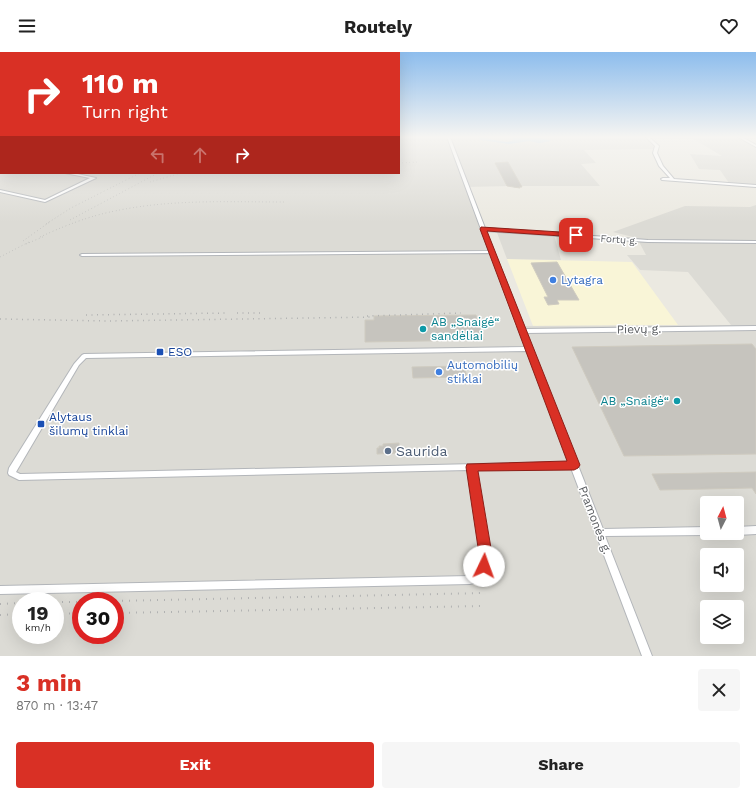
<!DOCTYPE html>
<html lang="en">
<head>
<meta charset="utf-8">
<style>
  body { margin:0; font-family:"Work Sans",sans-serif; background:#f6f6f6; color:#222; height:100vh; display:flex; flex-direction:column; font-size:15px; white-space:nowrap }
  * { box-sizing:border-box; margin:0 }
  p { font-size:13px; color:#767676 }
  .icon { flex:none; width:22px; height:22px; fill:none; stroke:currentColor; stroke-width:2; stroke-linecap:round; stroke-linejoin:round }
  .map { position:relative; height:604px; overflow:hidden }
  .sheet { display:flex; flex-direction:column; background:#fff; flex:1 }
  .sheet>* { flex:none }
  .hud { position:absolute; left:0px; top:0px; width:400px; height:122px; box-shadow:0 4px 16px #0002; background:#d93025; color:#fff; overflow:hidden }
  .needle { width:26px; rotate:6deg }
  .fabs { position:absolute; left:700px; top:444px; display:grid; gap:8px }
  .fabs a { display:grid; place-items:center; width:44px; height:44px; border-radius:4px; background:#fff; box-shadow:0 4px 16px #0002; font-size:20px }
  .speed { position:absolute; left:12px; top:540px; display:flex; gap:8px; font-size:20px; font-weight:700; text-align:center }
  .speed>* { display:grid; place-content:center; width:52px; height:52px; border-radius:50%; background:#fff; box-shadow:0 4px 16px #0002; line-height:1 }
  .speed small { font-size:10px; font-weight:400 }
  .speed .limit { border:6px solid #d22; background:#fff; color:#111 }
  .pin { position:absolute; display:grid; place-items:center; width:34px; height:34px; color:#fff; margin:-17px; border-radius:8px; box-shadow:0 2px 6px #0006 }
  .me { position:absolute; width:44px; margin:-22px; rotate:3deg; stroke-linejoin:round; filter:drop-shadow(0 0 3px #0008) }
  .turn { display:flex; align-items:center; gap:14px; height:84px; padding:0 16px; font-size:18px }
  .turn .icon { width:52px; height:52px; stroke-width:2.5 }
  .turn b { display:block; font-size:28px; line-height:34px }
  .lanes { display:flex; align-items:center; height:38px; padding:0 16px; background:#0003; justify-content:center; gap:20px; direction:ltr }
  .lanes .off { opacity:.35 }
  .round { display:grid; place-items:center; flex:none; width:42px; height:42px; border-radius:4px; background:#f6f6f6 }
  .overview { display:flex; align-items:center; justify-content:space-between; height:68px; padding:0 16px }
  h1 { font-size:24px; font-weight:700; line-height:30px; color:#d93025 }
  .primary-button { display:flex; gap:8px; margin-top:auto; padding:8px 16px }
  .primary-button a { flex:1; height:46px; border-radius:4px; background:#d93025; color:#fff; font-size:16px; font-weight:700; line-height:46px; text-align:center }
  .primary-button a+a { background:#f6f6f6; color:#222 }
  header { display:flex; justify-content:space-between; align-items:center; height:52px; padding:0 16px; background:#fff; font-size:18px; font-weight:700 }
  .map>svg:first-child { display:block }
</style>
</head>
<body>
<header><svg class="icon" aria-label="menu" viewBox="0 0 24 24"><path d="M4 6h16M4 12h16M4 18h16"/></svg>Routely<svg class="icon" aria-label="heart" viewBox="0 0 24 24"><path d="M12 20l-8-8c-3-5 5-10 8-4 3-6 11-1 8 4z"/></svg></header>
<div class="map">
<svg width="756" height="604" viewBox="0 0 756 604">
  <rect width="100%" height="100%" fill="#ebe9e1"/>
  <path fill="#f9f5d7" d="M507,207L632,210L678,273L533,274Z"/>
  <path fill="#dcdbd5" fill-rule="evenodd" d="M0,85L1,121H399V85H650L659,93L654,97L584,98L596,111L581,112L600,134H522L520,136H514L513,134L465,135L515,274L731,273L688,220L640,218L627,203H646L637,186L613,180L685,154L750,155L756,153V604H0ZM707,451H737V481H707ZM707,503H737V533H707ZM21,549H55V583H21ZM81,549H115V583H81ZM707,555H737V585H707Z
    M690,85H743L756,92V133L729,131L720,118L699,117L690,102L722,104Z
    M496,178L554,183L561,208L507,207Z"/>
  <path fill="#a6cbf5" d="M478,85H489L488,87L507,90L514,88L511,85C520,85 545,85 551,89L539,91L529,89L509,92L481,88Z"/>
  <path fill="#c6c4be" stroke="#cfcbc0" d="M508,110L522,135H519L520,136L507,134L495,111Z
    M557,210L579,248H557L559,252L548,253L544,245H548L531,211Z
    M476,263L484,288L365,290V268H374V264Z
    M752,292L756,297V402L624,404L572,295Z
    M464,314L467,325L413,326L412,315Z
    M399,391V401L377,402V396H379V394H383V392Z
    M756,420V442L752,436L660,438L652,422Z"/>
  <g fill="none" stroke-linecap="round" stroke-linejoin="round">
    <defs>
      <path id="minor" d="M447,85H450L485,176L648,188L756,189V191L648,190L486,179L525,277L756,274V278L526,281L603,477L707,475V481H710L707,483L605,484L652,604H642L571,416L475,418L490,501L488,514L483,528L470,532L0,542V534L470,524L477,522L480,514L482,501L468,418L19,428L9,423L8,421L9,416L74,312L82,303L84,302L526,295L490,201L82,204L80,203L82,202L489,199ZM527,299L569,410L20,422L16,420L79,313L86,306Z
        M646,85H649L659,94L657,101L663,114L674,127L756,133V135L662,128L661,127L663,126H670L659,114L653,101L655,94Z
        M738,85H742L756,93V95Z
        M0,110H1V112H0Z
        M65,121H73L96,126L45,150L0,140V138L45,148L90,126Z
        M756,474V482L737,483L734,481H737V475Z"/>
    </defs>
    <use href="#minor" stroke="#b3b6ba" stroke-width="2"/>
    <use href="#minor" fill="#fff" fill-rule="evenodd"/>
    <path stroke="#b1b2b2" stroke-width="1" stroke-dasharray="0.5 3" stroke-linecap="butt" d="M399,111L419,110
      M150,130L181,121
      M70,168L158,121
      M46,172L71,156L140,121
      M40,185C64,174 89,164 115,159C171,147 229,150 286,150
      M23,189L51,169
      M26,192L45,184
      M0,205L29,190"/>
    <path stroke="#b1b2b2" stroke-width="1.5" stroke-dasharray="1 4.5" stroke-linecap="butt" d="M237,261H263
      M86,263L228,261
      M367,264L461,261
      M0,267L108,269L373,265"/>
    <path stroke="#b1b2b2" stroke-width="2" stroke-dasharray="1 6" stroke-linecap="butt" d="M115,549L484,541
      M55,550H81
      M0,552L21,551
      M115,561L484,554
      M55,562L81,561
      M0,563L21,562"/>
  </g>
  <linearGradient id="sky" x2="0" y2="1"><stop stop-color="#8dbded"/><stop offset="0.5" stop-color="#f6f5f2"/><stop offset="1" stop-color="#f6f5f2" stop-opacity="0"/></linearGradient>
  <rect width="756" height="170" fill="url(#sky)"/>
  <path fill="#d93025" stroke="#8d1f18" d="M481,175L576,181L579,183L576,185L487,179L580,413L578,416L574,418L478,419L492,502L488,519L484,521L479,519L477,514L479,502L466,415L467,412L567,409L480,177Z"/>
  <g fill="#3f7fe0" stroke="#fff" stroke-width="1.5">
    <circle cx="553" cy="228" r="4"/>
    <circle cx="439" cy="320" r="4"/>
  </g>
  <g fill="#0f9aa8" stroke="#fff" stroke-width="1.5">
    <circle cx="423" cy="277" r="4"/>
    <circle cx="677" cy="349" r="4"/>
  </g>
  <g fill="#1a4fb4" stroke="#fff" stroke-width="1.5">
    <rect x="156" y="296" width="8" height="8" rx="2"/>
    <rect x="37" y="368" width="8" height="8" rx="2"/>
  </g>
  <circle fill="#5c6f8a" stroke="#fff" stroke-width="1.5" cx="388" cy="399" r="4"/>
  <g text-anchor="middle" stroke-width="3" stroke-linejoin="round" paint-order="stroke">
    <g font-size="10" fill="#595c60" stroke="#fff">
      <text transform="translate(619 187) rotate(4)" y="4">Fortų g.</text>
    </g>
    <g font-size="12" fill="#366cbe" stroke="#fff" text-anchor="start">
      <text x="561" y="232">Lytagra</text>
      <text x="447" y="317">Automobilių<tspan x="447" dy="14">stiklai</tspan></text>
    </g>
    <g font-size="12" fill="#0d838f" stroke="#fff" text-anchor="start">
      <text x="431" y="274">AB „Snaigė“<tspan x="431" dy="14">sandėliai</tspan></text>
      <text x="669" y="353" text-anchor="end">AB „Snaigė“</text>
    </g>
    <g font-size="12" fill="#595c60" stroke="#fff">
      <text transform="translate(639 277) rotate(-1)" y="4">Pievų g.</text>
      <text transform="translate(595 468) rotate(69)" y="4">Pramonės g.</text>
    </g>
    <g font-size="12" fill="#164399" stroke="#fff" text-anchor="start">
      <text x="168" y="304">ESO</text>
      <text x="49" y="369">Alytaus<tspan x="49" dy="14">šilumų tinklai</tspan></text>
    </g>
    <g font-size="14" fill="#4e5e75" stroke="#fff" text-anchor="start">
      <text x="396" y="404">Saurida</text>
    </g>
  </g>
</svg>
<div class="fabs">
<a><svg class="needle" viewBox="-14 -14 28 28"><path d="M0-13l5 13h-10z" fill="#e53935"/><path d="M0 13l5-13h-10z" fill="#767676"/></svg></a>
<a><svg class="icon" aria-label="sound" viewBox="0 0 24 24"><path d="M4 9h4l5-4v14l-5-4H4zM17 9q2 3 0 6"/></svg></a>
<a><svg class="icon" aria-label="layers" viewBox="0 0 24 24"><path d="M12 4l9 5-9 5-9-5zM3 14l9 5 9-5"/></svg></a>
</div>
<div class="speed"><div>19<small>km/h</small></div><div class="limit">30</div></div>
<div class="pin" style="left:576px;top:183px;background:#d93025"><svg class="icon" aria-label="arrive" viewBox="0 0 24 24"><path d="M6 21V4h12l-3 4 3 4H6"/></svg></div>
<svg class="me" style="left:484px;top:514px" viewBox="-20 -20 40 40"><circle r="19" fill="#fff"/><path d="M0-13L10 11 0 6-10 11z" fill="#d93025"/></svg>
<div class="hud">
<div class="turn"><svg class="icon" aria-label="right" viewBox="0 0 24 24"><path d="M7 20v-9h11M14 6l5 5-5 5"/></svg><div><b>110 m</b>Turn right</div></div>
<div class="lanes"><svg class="icon off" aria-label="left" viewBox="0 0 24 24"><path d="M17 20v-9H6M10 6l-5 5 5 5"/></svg><svg class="icon off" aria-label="ahead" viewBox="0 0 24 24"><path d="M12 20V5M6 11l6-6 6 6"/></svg><svg class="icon" aria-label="right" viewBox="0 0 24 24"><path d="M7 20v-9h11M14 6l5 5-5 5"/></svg></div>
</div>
</div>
<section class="sheet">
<div class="overview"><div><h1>3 min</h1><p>870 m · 13:47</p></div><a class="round"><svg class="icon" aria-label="close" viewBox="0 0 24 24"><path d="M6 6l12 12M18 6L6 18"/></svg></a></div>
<div class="primary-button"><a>Exit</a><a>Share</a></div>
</section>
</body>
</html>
